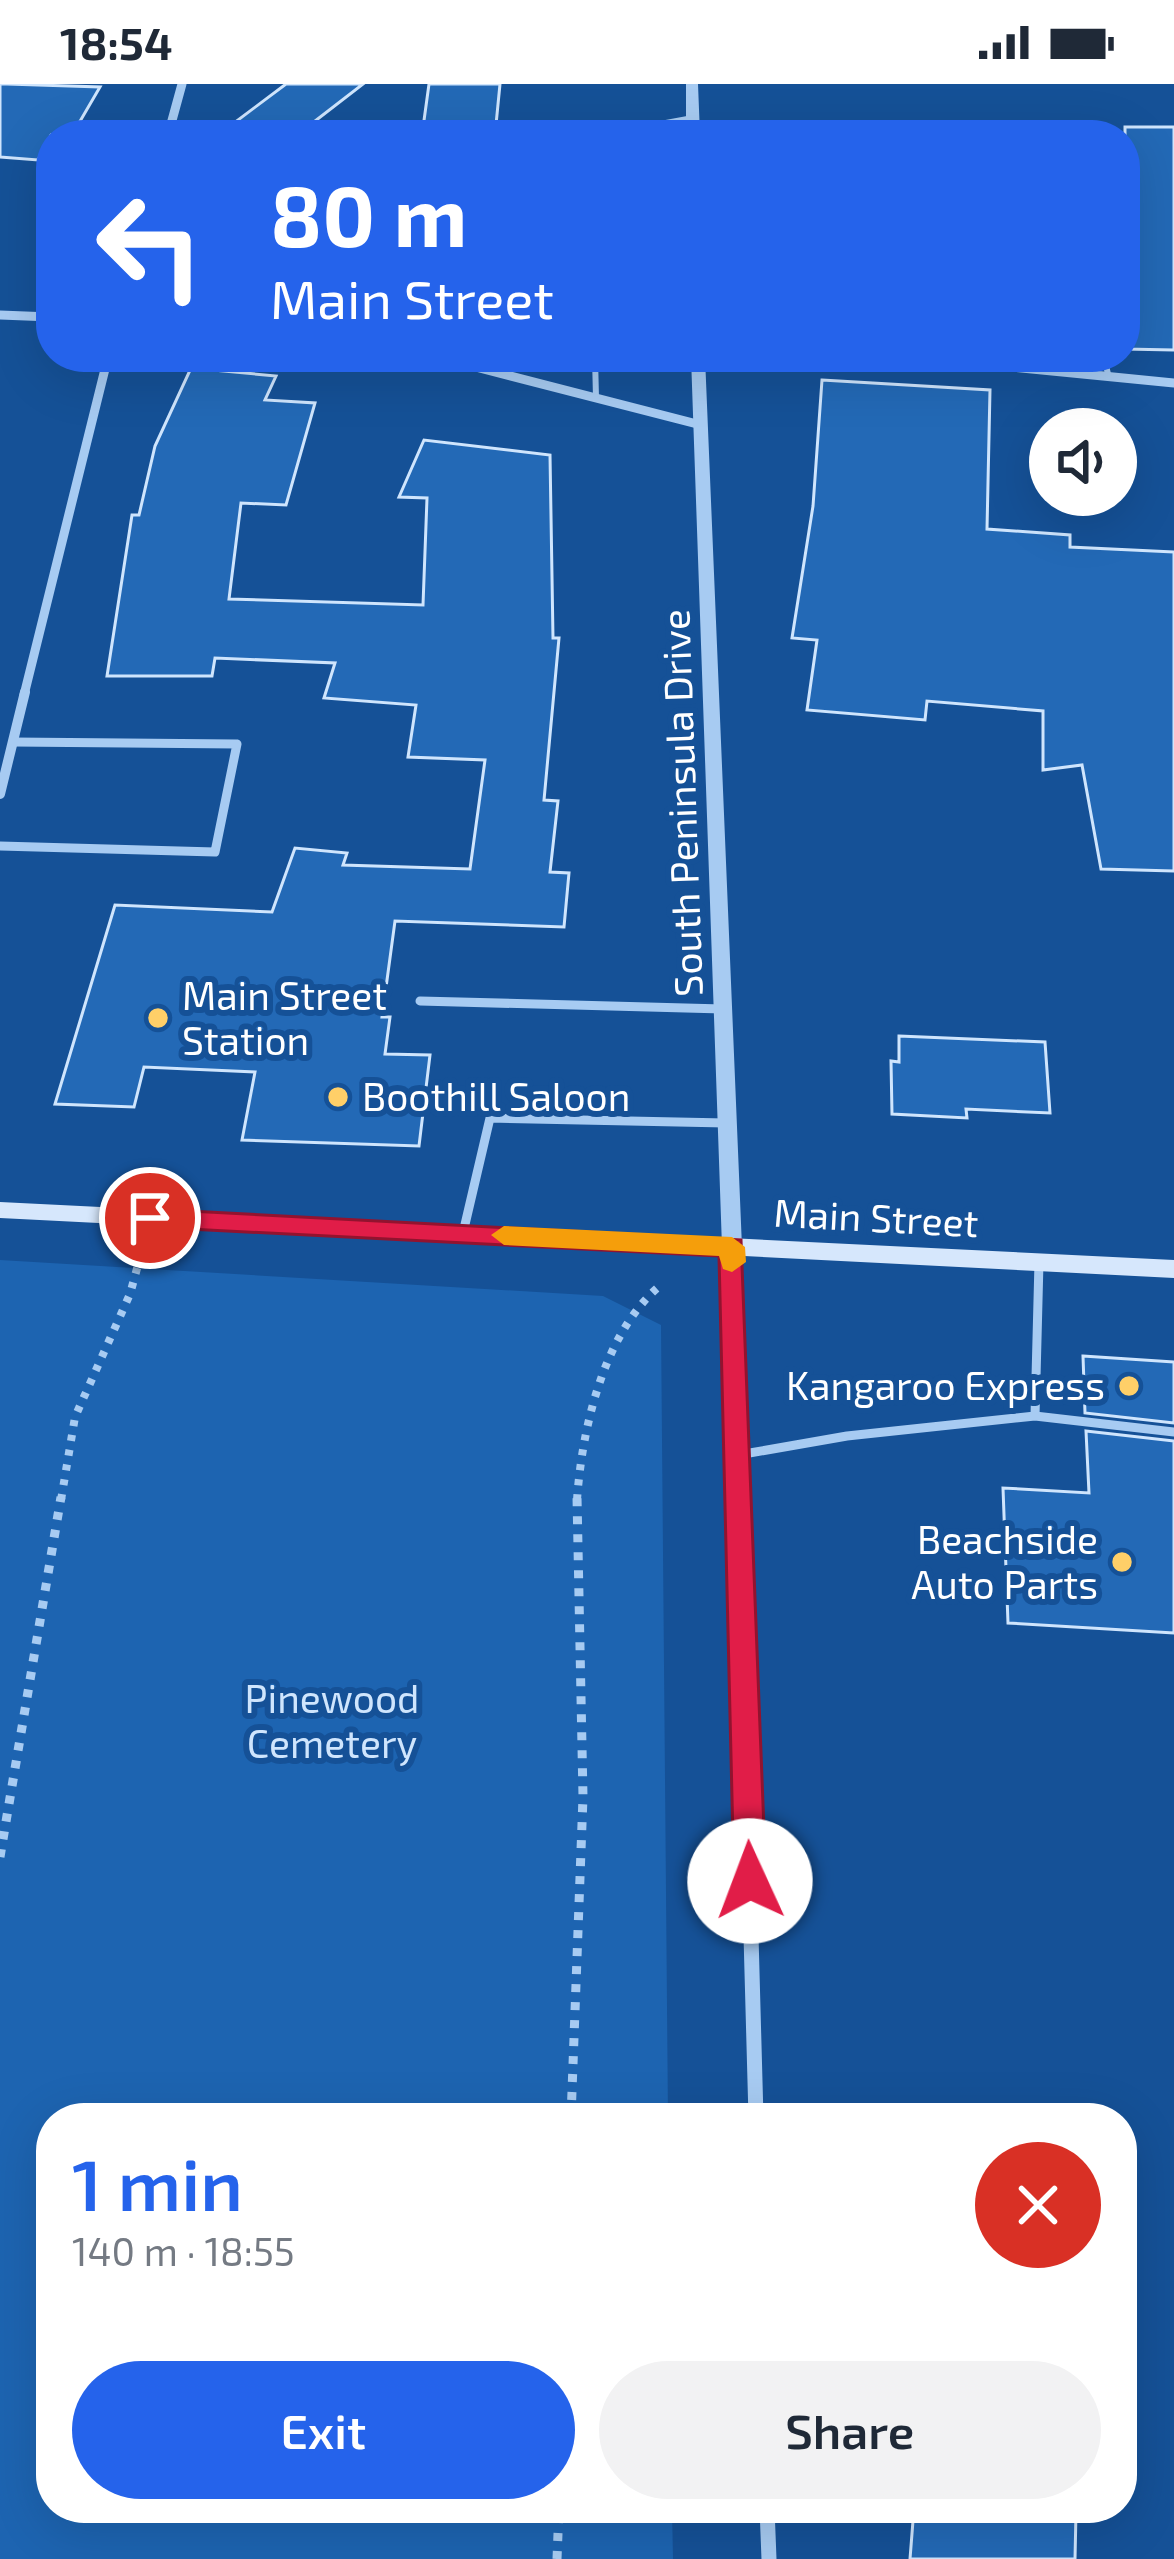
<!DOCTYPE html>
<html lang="en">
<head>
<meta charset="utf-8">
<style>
  body { margin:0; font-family:"Exo 2",sans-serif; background:#f2f2f3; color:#1f2937; height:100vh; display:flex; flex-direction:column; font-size:45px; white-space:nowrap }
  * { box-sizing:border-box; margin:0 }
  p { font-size:39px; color:#747a83 }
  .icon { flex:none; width:66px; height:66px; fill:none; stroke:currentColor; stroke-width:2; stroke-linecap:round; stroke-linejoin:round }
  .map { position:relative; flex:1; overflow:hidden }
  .details { position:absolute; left:36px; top:2019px; width:1101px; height:420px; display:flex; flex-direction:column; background:#fff; border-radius:48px; box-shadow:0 12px 48px #0002 }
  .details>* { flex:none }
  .guide { position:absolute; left:36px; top:36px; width:1104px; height:252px; border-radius:48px; box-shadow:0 12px 48px #0002; background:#2563eb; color:#fff; overflow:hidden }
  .fabs { position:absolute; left:1029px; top:324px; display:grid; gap:24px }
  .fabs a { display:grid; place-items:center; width:108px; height:108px; border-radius:50%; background:#fff; box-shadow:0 12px 48px #0002; font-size:60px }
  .pin { position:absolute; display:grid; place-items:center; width:102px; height:102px; color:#fff; margin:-51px; border:6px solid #fff; border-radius:50%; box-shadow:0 3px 12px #0007 }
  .me { position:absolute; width:132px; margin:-66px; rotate:358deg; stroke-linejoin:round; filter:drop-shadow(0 0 9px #0008) }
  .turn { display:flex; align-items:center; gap:42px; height:252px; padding:0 36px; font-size:54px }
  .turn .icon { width:156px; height:156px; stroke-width:2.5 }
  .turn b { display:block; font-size:84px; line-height:102px }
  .round { display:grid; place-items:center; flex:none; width:126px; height:126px; border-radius:63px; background:#f2f2f3 }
  .headline { display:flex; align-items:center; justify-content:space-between; height:204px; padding:0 36px }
  h1 { font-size:72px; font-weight:600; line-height:90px; color:#2563eb }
  .action { display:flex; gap:24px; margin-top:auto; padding:24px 36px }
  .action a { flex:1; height:138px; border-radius:72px; background:#2563eb; color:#fff; font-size:48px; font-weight:600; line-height:138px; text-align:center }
  .action a+a { background:#f2f2f3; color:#1f2937 }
  .status { display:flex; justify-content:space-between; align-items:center; height:84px; padding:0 60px; background:#fff; direction:ltr }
  .status svg { height:33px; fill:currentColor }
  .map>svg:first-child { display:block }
</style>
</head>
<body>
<div class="status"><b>18:54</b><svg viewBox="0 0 49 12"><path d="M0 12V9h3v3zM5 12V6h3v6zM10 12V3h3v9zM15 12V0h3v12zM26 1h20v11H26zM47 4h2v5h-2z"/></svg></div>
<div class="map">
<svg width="1174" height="2475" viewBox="0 0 1174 2475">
  <rect width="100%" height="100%" fill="#155197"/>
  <path fill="#1d64b1" d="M0,1176L603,1212L661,1241L668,2034H51V2424H672L673,2475H0Z"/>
  <path fill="#2369b6" stroke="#cfe5fd" stroke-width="3" d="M0,0H7L100,3L72,51H51L38,76L0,73Z
    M286,0H363L297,51H218Z
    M429,0H500L495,51H422Z
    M1125,43H1174V266L1125,265Z
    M191,284L276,292L265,316L315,319L286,421L241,419L229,515L423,521L427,414L399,413L424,356L550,371L553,554H559L544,716L558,717L550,788L569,789L564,843L395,837L382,933H390L385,970L430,971L419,1062L242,1056L255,988L144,983L134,1023L55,1020L115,821L272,828L295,764L347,769L343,781L470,785L485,676L408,673L416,621L324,614L335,579L215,574L212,592H107L132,431H139L155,362Z
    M822,296L990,306L987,445L1070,451V463L1174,468V787L1101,785L1082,681L1043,686V627L927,617L925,636L807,626L817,556L792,554L813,422Z
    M899,952L1045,958L1050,1029L966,1025L967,1034L892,1030L891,977L899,978Z
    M1083,1272L1174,1278V1339L1085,1329Z
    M1086,1347L1174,1357V1549L1008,1539L1003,1404L1089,1409Z
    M914,2424L1076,2428L1075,2475H910Z"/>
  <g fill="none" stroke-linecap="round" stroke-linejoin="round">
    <path stroke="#a7cbf2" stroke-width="8" stroke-dasharray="6 9" stroke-linecap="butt" d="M61,1416L75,1333L130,1210L141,1170
      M577,1416C582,1344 604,1247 662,1200"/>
    <path stroke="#a7cbf2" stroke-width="9" stroke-dasharray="8 10" stroke-linecap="butt" d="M0,1773L61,1413
      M571,2034L583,1713L577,1413
      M557,2475L559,2424"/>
    <path stroke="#a7cbf2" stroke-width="6" d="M601,51L693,34
      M595,273L596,314
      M1104,273L1108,290"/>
    <path stroke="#a7cbf2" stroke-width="9" d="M0,762L215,768L237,660L13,658
      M420,917L723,925
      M463,1149L490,1034L726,1039
      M1035,1332L1039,1178
      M738,1371L847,1352L1035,1332L1174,1348"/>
    <path stroke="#a7cbf2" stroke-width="9" d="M168,51L182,0
      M0,231L51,233
      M437,273L701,341
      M911,273L1174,299
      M24,611L108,273"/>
    <path stroke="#a7cbf2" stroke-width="10" d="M0,710L25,608
      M732,1163L739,1416"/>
    <path stroke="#a7cbf2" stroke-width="15" d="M739,1413L756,2034
      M767,2424L769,2475"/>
    <path fill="#a7cbf2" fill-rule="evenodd" d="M686,0H698L700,51H686Z
      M691,273H705L742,1163L732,1170L722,1163Z"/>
    <path fill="#d6e7fc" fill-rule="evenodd" d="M0,1118L1174,1176V1194L0,1134Z"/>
  </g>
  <path fill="#e11d48" stroke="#92132f" stroke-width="3" d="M150,1125L741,1156L766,1797L761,1807H738L734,1797L719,1172L150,1143L137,1134Z"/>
  <path fill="#f59e0b" d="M504,1142L732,1153L745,1163L746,1178L732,1188L723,1185L719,1172L504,1161L491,1151Z"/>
  <g fill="#ffcf68" stroke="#155197" stroke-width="4.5">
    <circle cx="158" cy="934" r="12"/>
    <circle cx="338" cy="1013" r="12"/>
    <circle cx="1129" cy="1302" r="12"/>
    <circle cx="1122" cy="1478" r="12"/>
  </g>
  <g text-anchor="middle" stroke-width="12" stroke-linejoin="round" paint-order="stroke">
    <g font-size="39" fill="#fff" stroke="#155197">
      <text transform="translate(682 719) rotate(-92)" y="14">South Peninsula Drive</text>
      <text transform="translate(876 1134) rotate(3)" y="14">Main Street</text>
    </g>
    <g font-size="39" fill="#fff" stroke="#155197" text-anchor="start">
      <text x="182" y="926">Main Street<tspan x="182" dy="45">Station</tspan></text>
      <text x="362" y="1027">Boothill Saloon</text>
      <text x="1105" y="1316" text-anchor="end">Kangaroo Express</text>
      <text x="1098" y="1470" text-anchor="end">Beachside<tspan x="1098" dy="45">Auto Parts</tspan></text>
    </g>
    <g font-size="39" fill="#cfe5fd" stroke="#155197">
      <text x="332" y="1629">Pinewood<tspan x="332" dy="45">Cemetery</tspan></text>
    </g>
  </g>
</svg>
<div class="fabs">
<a><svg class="icon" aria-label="sound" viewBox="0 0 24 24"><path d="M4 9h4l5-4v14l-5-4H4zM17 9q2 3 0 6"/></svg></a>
</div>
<div class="pin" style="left:150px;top:1134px;background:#d93025"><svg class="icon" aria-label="arrive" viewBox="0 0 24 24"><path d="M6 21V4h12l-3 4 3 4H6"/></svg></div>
<svg class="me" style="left:750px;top:1797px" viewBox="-20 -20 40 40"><circle r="19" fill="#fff"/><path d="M0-13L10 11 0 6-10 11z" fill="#e11d48"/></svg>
<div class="guide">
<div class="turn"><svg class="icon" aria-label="left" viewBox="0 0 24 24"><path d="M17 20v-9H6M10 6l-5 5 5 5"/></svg><div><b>80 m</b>Main Street</div></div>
</div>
<section class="details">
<div class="headline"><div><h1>1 min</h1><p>140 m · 18:55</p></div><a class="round" style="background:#d93025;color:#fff"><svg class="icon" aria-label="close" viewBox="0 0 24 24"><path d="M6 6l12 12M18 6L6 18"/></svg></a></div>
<div class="action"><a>Exit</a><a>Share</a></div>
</section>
</div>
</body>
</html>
